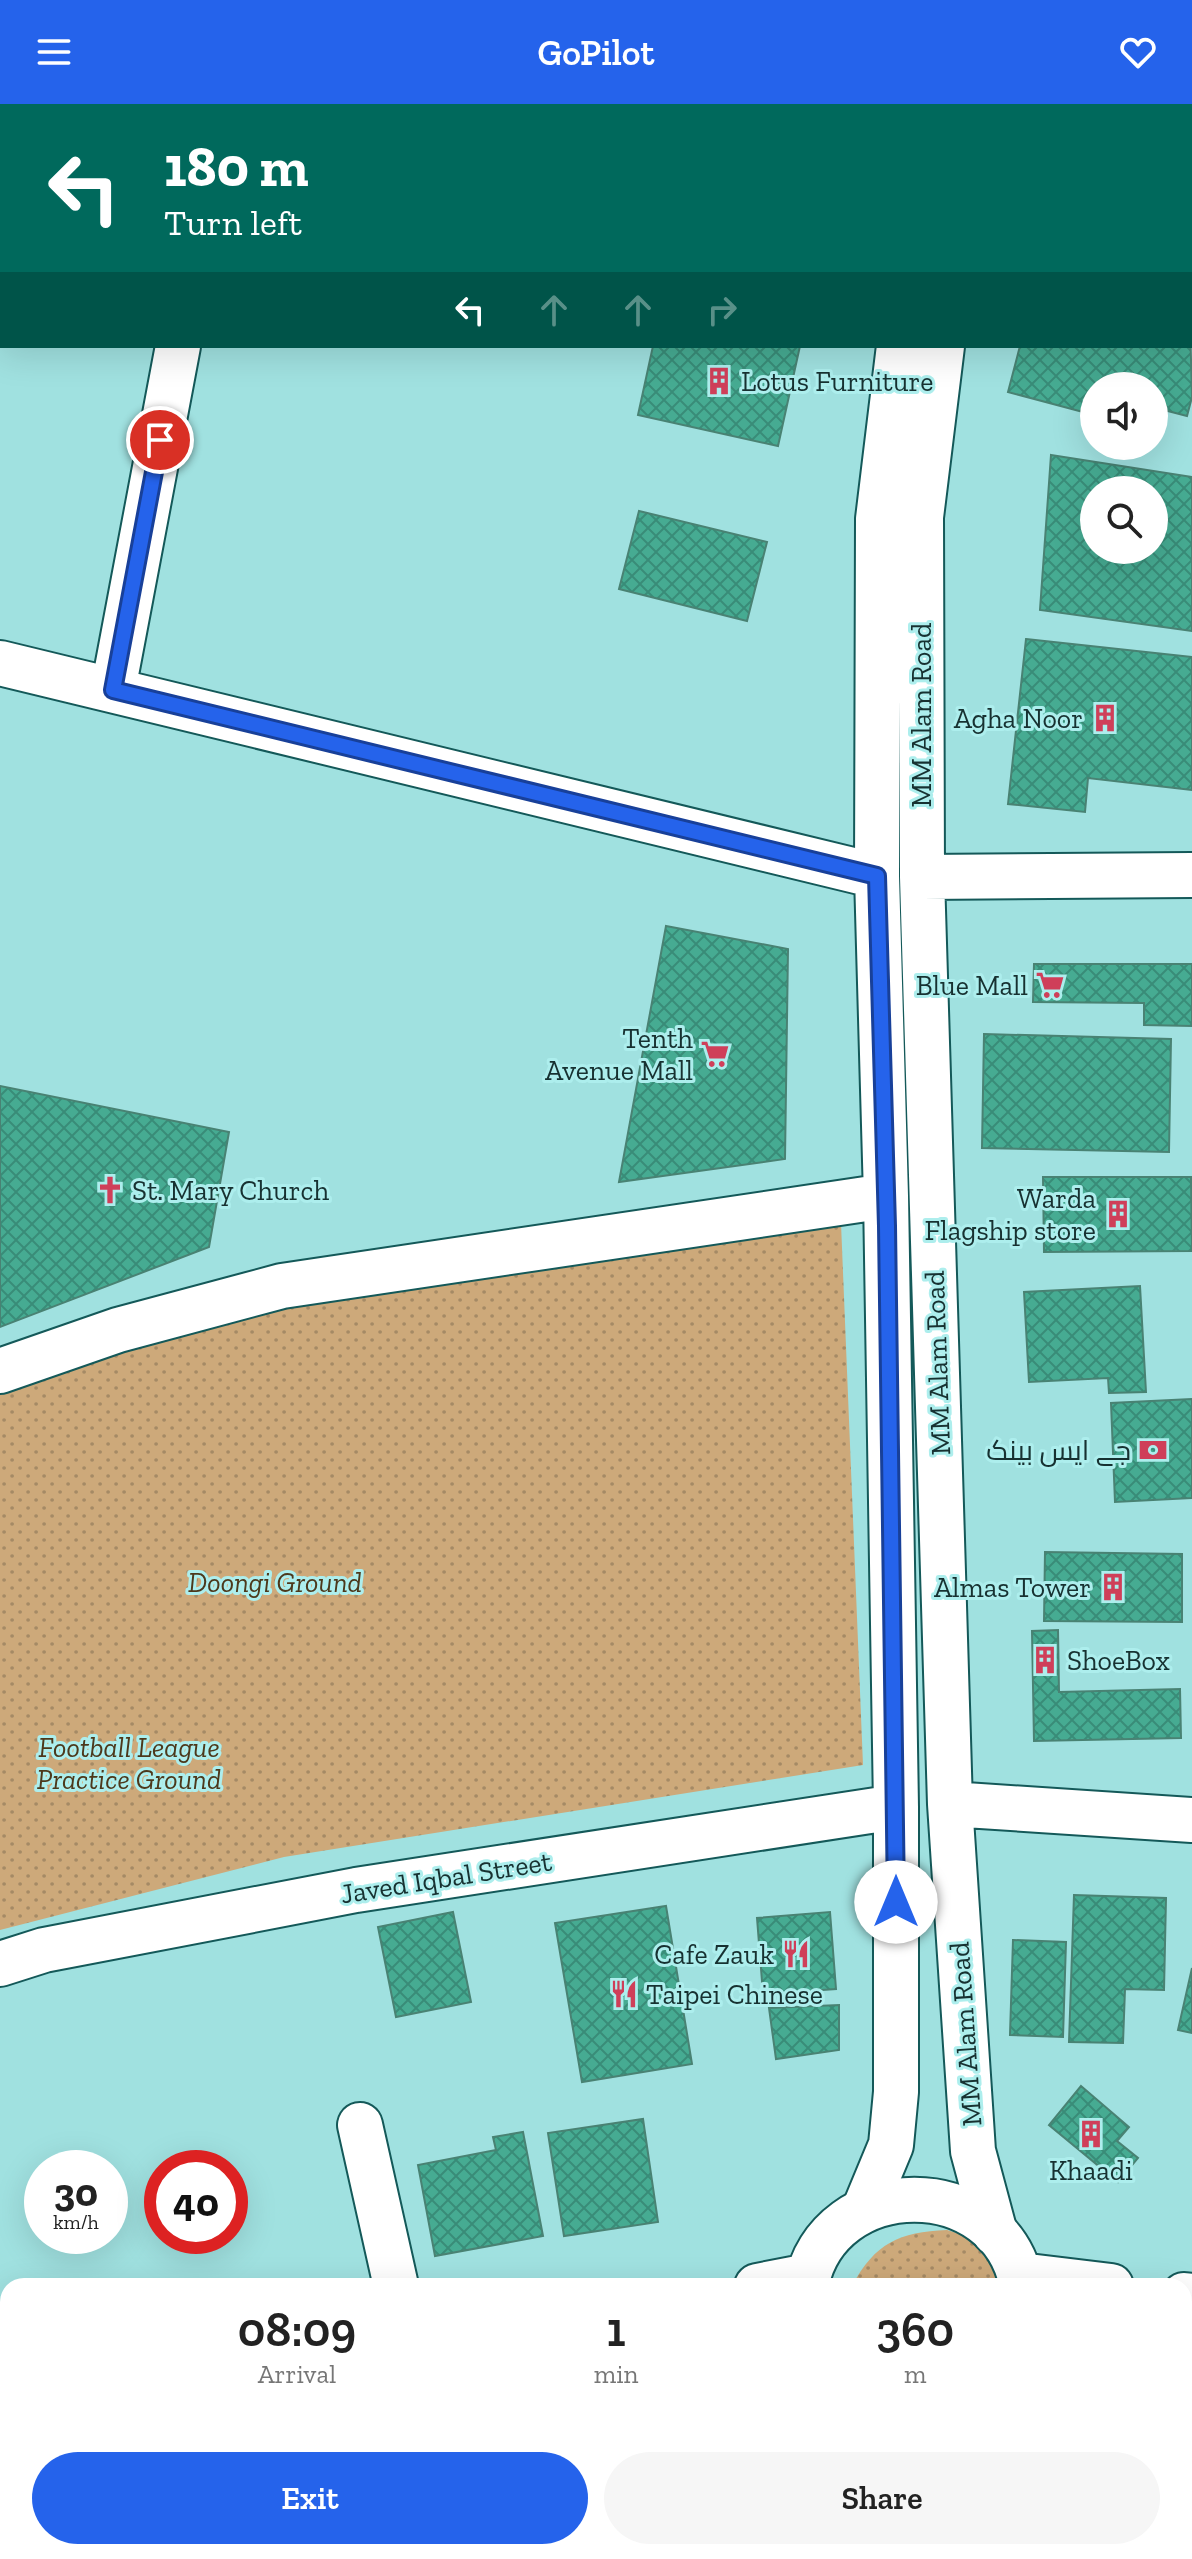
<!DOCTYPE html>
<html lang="en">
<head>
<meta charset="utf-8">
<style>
  body { margin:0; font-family:"Zilla Slab",Cairo,serif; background:#f6f6f6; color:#222; height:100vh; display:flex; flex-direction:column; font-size:30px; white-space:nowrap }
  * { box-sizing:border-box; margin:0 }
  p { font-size:26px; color:#767676 }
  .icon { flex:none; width:44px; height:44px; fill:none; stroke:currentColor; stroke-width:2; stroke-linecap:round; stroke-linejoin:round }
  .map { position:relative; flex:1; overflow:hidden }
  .details { position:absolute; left:0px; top:2174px; width:1192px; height:282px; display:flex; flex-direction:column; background:#fff; border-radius:24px 24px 0 0; box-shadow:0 8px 32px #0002 }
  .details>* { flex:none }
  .hud { position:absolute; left:0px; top:0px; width:1192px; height:244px; box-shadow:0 8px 32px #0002; background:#00695c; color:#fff; overflow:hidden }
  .controls { position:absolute; left:1080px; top:268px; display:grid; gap:16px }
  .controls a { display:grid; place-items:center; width:88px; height:88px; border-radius:50%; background:#fff; box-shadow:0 8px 32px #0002; font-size:40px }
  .speed { position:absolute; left:24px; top:2046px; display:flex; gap:16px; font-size:40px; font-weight:700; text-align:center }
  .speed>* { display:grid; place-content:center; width:104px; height:104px; border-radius:50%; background:#fff; box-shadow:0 8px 32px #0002; line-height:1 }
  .speed small { font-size:20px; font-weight:400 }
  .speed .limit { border:12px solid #d22; background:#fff; color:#111 }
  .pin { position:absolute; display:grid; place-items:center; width:68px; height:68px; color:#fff; margin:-34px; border:4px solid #fff; border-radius:50%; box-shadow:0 2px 8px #0007 }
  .me { position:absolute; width:88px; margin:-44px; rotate:0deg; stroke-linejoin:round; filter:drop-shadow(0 0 6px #0008) }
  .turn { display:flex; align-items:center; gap:28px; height:168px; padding:0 32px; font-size:36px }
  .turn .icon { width:104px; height:104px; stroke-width:2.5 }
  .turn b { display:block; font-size:56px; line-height:68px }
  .lanes { display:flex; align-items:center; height:76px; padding:0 32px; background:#0003; justify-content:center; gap:40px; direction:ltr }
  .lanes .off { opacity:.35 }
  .eta { display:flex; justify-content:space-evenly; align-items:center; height:136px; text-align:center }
  .eta b { font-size:48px; font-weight:600; line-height:56px }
  .action { display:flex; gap:16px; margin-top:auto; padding:16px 32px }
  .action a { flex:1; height:92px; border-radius:48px; background:#2563eb; color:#fff; font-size:32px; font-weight:600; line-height:92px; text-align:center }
  .action a+a { background:#f6f6f6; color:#222 }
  header { display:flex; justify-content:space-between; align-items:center; height:104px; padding:0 32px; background:#2563eb; color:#fff; font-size:36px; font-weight:600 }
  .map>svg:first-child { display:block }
</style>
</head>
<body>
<header><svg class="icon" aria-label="menu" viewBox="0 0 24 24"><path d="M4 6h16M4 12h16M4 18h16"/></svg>GoPilot<svg class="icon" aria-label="heart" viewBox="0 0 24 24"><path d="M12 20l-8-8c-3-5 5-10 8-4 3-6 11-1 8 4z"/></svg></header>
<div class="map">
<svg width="1192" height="2455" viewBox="0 0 1192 2455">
  <defs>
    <pattern id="grass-dots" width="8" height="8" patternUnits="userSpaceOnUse" patternTransform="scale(2)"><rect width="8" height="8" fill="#cda97a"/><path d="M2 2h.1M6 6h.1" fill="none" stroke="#a58a65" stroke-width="1.8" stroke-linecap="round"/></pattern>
    <pattern id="building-cross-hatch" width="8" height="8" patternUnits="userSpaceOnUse" patternTransform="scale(2)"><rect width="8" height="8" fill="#46ab92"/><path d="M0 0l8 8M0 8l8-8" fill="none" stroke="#398c78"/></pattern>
  </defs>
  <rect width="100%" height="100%" fill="#a0e1e0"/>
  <path fill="url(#grass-dots)" d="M841,1119L863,1661L284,1753L0,1826V1276L209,1211Z
    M947,2126L976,2135L1019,2182H852C875,2139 899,2128 947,2126Z"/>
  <path fill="url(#building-cross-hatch)" stroke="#498273" stroke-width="2" fill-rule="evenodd" d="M323,0H506L323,2Z
    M747,0H825V2Z
    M1190,116L1192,117V178H1190Z
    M1190,218L1192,293L1187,312L1160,305L1154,326V282H1094V311L1008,288L1020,242H1190Z
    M653,242H800L778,342L638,311Z
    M1051,351L1192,373V527L1040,506ZM1094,386H1154V446H1094Z
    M639,407L767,438L747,517L619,485Z
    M1026,535L1192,553V686L1088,674L1085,708L1008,700Z
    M666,822L788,845L785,1055L619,1078Z
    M1034,860H1192V922L1144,921V899L1033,898Z
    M984,930L1171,935L1169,1048L982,1044Z
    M0,982L229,1028L209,1143L0,1223Z
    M1043,1073H1191L1192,1147L1044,1148Z
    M1140,1182L1146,1288L1109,1289L1108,1274L1029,1278L1024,1188Z
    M1192,1295V1394L1115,1398L1111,1299Z
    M1045,1448L1182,1450V1518L1044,1517Z
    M1058,1526L1059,1588L1180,1585L1181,1634L1034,1637L1032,1527Z
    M1074,1791L1166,1794L1164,1886L1125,1885L1123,1939L1069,1938Z
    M666,1802L692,1960L582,1978L555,1819Z
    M453,1808L471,1898L396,1913L378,1823Z
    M830,1808L836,1885L763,1890L757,1814Z
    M1013,1836L1066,1838L1063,1933L1010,1931Z
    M1192,1864V1929L1178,1926Z
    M839,1901V1946L776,1955L769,1904Z
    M1081,1982L1129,2023L1117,2037L1138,2054L1118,2078L1049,2021Z
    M643,2015L658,2118L564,2132L548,2029Z
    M523,2028L543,2132L435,2152L418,2061L496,2046L493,2033Z
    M521,2448H632L633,2455H521Z
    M652,2448H846L847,2455H652Z
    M985,2448L1088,2452V2448H1171V2455H985Z"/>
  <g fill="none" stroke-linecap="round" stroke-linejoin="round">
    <defs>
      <path id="minor" d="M222,2L223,0
        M942,2V0
        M984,2L985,0
        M942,242L921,413L922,773L950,1700L973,2047L995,2129
        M0,559L877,772
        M113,586L178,242
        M922,773L1192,771
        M0,1267L118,1226L282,1182L886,1092
        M950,1700L1192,1716
        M0,1860L44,1846L356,1786L896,1703
        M360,2021L396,2182
        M864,2106L891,2041L896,1988V1703L886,1092L877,772L878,415L899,242
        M887,2448L888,2455
        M959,2448V2455"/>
      <path id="major" d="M1020,2171L1111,2182
        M757,2182L808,2172
        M806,2182C828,2067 1001,2067 1022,2182
        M1184,2191L1192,2192
        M1184,2263H1192
        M0,2376L8,2373
        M0,2431L8,2428"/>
    </defs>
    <use href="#minor" stroke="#145959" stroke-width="48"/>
    <use href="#major" stroke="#145959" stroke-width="48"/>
    <use href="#minor" stroke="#fff" stroke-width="44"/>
    <use href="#major" stroke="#fff" stroke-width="44"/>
  </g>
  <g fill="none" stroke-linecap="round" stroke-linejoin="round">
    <defs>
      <path id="route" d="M160,336L113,586L877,772L887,1122L896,1798"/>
    </defs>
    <use href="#route" stroke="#184099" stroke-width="20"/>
    <use href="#route" stroke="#2563eb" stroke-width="14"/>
  </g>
  <defs>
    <symbol id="building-bare" viewBox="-9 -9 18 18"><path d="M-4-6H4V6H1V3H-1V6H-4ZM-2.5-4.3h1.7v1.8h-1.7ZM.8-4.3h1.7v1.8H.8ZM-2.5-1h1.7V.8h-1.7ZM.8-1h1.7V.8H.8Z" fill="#cf3f59" stroke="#adeeed" stroke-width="2.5" paint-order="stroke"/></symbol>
    <symbol id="supermarket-bare" viewBox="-9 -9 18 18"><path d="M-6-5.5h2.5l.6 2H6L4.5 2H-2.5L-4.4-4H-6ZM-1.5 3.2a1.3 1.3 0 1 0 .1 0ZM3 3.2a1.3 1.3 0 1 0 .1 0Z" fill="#cf3f59" stroke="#adeeed" stroke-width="2.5" paint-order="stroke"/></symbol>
    <symbol id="church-bare" viewBox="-9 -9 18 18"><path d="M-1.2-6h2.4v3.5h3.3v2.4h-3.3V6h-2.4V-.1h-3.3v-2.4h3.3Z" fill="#cf3f59" stroke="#adeeed" stroke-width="2.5" paint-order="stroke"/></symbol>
    <symbol id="bank-bare" viewBox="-9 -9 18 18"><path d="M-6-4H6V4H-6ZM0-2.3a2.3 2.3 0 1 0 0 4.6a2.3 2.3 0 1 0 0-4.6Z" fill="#cf3f59" stroke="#adeeed" stroke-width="2.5" paint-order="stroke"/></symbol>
    <symbol id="restaurant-bare" viewBox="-9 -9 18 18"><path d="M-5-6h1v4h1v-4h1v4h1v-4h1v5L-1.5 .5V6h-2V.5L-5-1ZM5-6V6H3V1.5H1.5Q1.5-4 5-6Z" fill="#cf3f59" stroke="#adeeed" stroke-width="2.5" paint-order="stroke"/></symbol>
  </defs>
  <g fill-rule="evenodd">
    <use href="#building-bare" x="699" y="257" width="40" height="40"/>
    <use href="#building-bare" x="1085" y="594" width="40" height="40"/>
    <use href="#supermarket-bare" x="1030" y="861" width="40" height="40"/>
    <use href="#supermarket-bare" x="695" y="930" width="40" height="40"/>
    <use href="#church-bare" x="90" y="1066" width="40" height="40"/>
    <use href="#building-bare" x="1098" y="1090" width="40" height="40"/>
    <use href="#bank-bare" x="1133" y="1326" width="40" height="40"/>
    <use href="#building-bare" x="1093" y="1463" width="40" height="40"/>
    <use href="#building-bare" x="1025" y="1536" width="40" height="40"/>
    <use href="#restaurant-bare" x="776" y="1830" width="40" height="40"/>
    <use href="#restaurant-bare" x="604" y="1870" width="40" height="40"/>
    <use href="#building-bare" x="1071" y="2010" width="40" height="40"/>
  </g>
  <g text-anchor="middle" stroke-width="6" stroke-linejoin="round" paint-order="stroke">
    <g font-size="28" fill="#173131" stroke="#adeeed" text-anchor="end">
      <text x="741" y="287" text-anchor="start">Lotus Furniture</text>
      <text x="1083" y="624">Agha Noor</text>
      <text x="1028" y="891">Blue Mall</text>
      <text x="693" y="944">Tenth<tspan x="693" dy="32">Avenue Mall</tspan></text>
      <text x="132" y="1096" text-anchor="start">St. Mary Church</text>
      <text x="1096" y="1104">Warda<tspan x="1096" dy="32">Flagship store</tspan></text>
      <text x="1131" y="1356">جے ایس بینک</text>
      <text x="1091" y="1493">Almas Tower</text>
      <text x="1067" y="1566" text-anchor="start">ShoeBox</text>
      <text x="774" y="1860">Cafe Zauk</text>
      <text x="646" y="1900" text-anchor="start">Taipei Chinese</text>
      <text x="1091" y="2076" text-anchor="middle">Khaadi</text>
    </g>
    <g font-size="28" fill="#173131" stroke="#adeeed">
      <text transform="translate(921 611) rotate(-90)" y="10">MM Alam Road</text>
      <text transform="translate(937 1259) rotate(-92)" y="10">MM Alam Road</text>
      <text transform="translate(446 1773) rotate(-9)" y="10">Javed Iqbal Street</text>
      <text transform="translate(965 1930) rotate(-94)" y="10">MM Alam Road</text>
    </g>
    <g font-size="28" font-style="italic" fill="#4c381b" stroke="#adeeed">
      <text x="275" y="1488">Doongi Ground</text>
      <text x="129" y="1653">Football League<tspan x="129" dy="32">Practice Ground</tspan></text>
    </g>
  </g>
</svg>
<div class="controls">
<a><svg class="icon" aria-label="sound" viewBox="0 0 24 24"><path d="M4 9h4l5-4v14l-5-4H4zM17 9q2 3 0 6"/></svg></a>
<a><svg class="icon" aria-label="search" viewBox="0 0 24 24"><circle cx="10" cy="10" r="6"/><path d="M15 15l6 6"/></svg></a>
</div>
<div class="speed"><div>30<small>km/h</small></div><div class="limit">40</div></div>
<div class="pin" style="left:160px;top:336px;background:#d93025"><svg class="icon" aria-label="arrive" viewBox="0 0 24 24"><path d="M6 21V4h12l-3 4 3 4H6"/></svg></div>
<svg class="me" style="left:896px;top:1798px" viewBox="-20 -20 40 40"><circle r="19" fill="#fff"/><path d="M0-13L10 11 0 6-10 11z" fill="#2563eb"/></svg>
<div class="hud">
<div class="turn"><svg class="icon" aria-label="left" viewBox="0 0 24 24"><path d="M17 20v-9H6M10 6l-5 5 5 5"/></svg><div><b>180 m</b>Turn left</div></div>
<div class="lanes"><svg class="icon" aria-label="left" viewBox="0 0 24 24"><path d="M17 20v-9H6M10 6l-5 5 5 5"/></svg><svg class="icon off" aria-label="ahead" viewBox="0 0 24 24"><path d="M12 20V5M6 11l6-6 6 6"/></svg><svg class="icon off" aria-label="ahead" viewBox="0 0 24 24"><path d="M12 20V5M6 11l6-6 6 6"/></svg><svg class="icon off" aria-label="right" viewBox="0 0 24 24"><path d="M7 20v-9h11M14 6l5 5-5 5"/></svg></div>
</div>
<section class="details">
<div class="eta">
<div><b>08:09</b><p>Arrival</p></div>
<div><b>1</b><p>min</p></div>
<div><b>360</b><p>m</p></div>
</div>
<div class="action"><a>Exit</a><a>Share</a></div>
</section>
</div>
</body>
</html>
